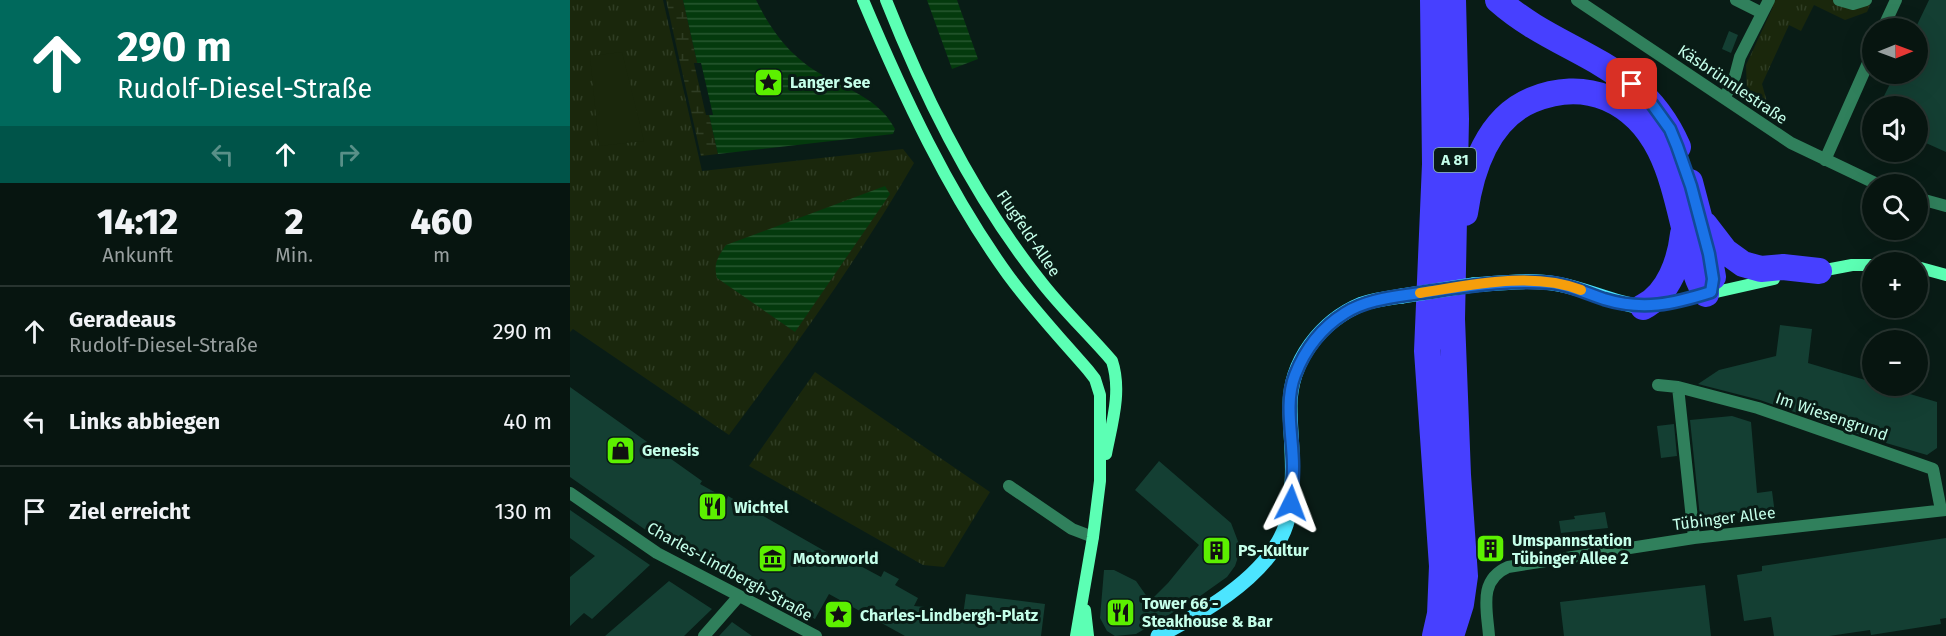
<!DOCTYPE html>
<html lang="de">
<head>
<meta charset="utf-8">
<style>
  body { margin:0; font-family:"Fira Sans",sans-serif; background:#15221e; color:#f1f3f6; height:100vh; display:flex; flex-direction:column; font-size:22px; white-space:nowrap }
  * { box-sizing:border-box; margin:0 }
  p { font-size:20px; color:#989f9f }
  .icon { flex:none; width:33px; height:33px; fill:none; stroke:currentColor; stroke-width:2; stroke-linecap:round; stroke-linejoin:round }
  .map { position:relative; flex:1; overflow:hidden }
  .panel { display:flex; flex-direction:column; background:#071510; width:570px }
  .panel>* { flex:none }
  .hud { background:#00695c; color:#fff; overflow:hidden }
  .needle { width:39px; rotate:89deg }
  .tools { position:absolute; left:1292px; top:18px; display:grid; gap:12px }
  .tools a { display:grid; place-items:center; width:66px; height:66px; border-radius:50%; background:#071510; box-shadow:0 6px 24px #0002,0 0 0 2px #283430; font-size:30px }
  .pin { position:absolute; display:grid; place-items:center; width:51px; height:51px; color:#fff; margin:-26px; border-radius:12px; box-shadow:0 3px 9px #0006 }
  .me { position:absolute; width:66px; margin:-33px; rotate:3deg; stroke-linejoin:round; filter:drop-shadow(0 0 4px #0008) }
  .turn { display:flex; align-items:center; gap:21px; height:126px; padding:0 18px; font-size:27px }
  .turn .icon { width:78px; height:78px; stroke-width:2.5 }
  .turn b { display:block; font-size:42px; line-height:51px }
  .lanes { display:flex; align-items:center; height:57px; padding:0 18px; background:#0003; justify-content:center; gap:30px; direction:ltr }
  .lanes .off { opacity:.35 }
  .eta { display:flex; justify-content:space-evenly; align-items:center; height:102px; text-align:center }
  .eta b { font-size:36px; font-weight:800; line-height:42px }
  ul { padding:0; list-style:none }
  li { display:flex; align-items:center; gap:18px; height:90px; padding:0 18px; border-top:2px solid #283430 }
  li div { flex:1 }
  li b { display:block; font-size:22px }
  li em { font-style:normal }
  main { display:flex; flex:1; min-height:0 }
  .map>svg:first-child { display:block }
</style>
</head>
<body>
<main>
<section class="panel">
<div class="hud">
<div class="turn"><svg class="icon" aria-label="ahead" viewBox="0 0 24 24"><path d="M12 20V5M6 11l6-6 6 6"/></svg><div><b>290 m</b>Rudolf-Diesel-Straße</div></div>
<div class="lanes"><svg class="icon off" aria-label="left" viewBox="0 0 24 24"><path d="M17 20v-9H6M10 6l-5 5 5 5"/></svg><svg class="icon" aria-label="ahead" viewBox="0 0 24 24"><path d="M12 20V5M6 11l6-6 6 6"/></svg><svg class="icon off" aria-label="right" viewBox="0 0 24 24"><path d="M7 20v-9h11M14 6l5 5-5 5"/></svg></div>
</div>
<div class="eta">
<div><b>14:12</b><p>Ankunft</p></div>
<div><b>2</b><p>Min.</p></div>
<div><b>460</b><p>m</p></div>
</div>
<ul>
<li><svg class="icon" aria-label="ahead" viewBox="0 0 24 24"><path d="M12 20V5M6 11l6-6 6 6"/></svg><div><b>Geradeaus</b><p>Rudolf-Diesel-Straße</p></div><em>290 m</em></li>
<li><svg class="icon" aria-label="left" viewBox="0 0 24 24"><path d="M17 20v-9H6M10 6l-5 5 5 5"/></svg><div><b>Links abbiegen</b></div><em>40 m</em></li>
<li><svg class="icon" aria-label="arrive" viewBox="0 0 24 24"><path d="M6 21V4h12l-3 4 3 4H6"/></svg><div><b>Ziel erreicht</b></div><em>130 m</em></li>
</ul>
</section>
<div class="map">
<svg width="1376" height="636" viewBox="0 0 1376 636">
  <defs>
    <pattern id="grass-tufts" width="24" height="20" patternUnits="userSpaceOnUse" patternTransform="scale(1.5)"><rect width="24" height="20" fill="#1a270c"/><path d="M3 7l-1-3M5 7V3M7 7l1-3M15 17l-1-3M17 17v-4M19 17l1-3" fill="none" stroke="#2f3d24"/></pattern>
    <pattern id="wetland-marsh" width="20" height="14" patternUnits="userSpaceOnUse" patternTransform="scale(1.5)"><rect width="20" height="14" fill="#1a270c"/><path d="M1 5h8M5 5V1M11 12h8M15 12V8" fill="none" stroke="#2f3d24"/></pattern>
    <pattern id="water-rules" width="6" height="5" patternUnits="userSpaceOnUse" patternTransform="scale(1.5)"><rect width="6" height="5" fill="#043a0d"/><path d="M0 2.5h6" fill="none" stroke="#275830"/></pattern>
  </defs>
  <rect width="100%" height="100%" fill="#091c16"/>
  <path fill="url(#grass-tufts)" d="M0,0H93L132,171L333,149L344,163C289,258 225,347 159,435L3,329L0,332Z
    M1191,0H1302L1297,12L1275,20L1244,5L1231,31L1219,25L1192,84L1197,102L1177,94L1176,65L1203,7Z
    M245,372L420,492L374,567L353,565L179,466Z"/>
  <path fill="url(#wetland-marsh)" d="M96,0H113L148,154L131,156Z"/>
  <path fill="#1a270c" d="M52,52L74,141L29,146L20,56Z"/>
  <path fill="url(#water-rules)" d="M113,0H186C198,24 212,45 233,62C263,87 306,92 325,129L323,134L148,154Z
    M357,0H387L408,59L382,69Z
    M315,186L320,194L225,332L147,278C143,263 148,257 156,245Z"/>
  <path fill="#091c16" d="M124,63H131L143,115H136Z"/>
  <path fill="#143f33" d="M1359,0H1376V152L1347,139V106H1309L1325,74H1347V25Z
    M1159,31L1168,35L1161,53L1152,49Z
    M1210,325L1242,329L1238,363L1302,382V386H1313L1367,402V448L1357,455L1299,438L1190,400L1128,384L1149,370L1206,356Z
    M0,387L132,481L130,484L157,499L158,496L281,566L283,562L311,577L314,571L329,579L325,585L348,598L344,606L355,607V610L393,615L396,594L475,604L471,636H335L259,594L245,619L111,544L113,542L96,532L90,540L0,477Z
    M1162,416L1181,422L1187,493L1202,491L1205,514L1178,517V512L1130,517L1120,420Z
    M1104,424L1107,456L1091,458L1087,426Z
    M589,461L661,523L669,544V554L665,566L657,577L626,599L566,634L545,636L537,631L530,618L534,570H544L566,581L580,601L598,583L629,545L565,490Z
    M0,510L80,565L22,619L14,613L0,626V577L25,556L0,538Z
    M1035,512L1038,528L991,533L989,521L1005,519L1004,516Z
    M1376,538V618L1370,619L1371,624L1301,635L1300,630L1259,636H1204L1201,617L1174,621L1167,575L1192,571V566Z
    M99,581L142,609L114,636H35Z
    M1135,585L1141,636H994L990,602Z
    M162,622L182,636H149Z"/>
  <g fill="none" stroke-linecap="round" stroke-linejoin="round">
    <path stroke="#30805c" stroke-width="12" d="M1007,0L1221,143L1307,184
      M1166,0L1192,13
      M1269,0L1283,4L1296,0
      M1313,28L1326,0
      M1155,97L1165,76L1170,57L1199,0
      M1255,160L1302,54
      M1347,198L1376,206
      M1088,385L1108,387
      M439,486L502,529L523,537
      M0,493L87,553L246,636
      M1124,538L1108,387L1188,408L1363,469L1371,510
      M134,636L169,596
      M919,636C917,609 908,580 938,567L1124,538L1376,510"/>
    <path stroke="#5cffb4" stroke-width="12" d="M293,0C333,95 378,192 438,275C463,309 491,339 518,370L525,379L530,395V481L523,537L506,636
      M316,0C354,96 405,198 469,279C491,308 518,333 542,361C552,391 542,423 536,454
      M1347,267L1376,275
      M1245,272L1282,265H1302
      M1084,306L1204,279
      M515,610L518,636"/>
    <path stroke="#4ce5ff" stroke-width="15" d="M903,285C931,283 960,279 987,284C1017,289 1042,303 1073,307
      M588,636C631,614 689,581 711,537C720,520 721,502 722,484C724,458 720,432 720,406C720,361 751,321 792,304C804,300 819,298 832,296"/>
    <path stroke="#4740ff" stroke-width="26" d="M863,0L865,164L857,351L872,566L870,614L865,636
      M928,0C991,56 1070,59 1108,147
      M1120,182L1139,254L1143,277
      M895,213C901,170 918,118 962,100C986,90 1013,88 1037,98C1097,124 1104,191 1119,247C1123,263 1126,280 1136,294
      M1135,225L1155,251L1173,264L1191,269L1213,267L1249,271
      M1073,307C1099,294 1110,260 1113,234
      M881,636L891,604L895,576L888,475L882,319L886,119L883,0"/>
    <path stroke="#4ce5ff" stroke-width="15" d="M832,296L903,285"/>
  </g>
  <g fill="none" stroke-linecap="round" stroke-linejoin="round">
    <defs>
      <path id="route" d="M721,503C722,491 723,478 723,466C723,437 714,403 725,375C735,349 751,328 775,313C797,299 825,297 850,293C894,287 937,279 982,283C1000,285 1016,293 1034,299C1073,311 1103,304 1141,292L1143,279L1139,254L1121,186L1107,146L1100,129L1082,104L1062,84"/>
    </defs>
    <use href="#route" stroke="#114b97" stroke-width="15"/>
    <use href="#route" stroke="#1a73e8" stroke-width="10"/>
    <path stroke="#f59e0b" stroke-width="10" d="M850,293C901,285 962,271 1011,290"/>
  </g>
  <defs>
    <symbol id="sight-square" viewBox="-11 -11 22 22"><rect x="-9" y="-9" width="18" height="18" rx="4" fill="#5cf000" stroke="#091c16"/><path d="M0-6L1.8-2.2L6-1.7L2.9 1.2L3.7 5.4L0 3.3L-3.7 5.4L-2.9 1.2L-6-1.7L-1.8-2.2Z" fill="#111"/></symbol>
    <symbol id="shop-square" viewBox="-11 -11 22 22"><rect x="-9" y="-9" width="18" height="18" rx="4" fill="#5cf000" stroke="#091c16"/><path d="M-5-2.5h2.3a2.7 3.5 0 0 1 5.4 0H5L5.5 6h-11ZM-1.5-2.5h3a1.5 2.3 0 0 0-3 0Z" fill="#111"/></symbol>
    <symbol id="restaurant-square" viewBox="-11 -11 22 22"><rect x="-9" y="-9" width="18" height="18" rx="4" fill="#5cf000" stroke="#091c16"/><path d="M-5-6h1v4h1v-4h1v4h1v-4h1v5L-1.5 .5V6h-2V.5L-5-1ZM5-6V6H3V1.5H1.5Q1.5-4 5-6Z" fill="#111"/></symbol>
    <symbol id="building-square" viewBox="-11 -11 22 22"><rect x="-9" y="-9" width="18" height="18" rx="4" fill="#5cf000" stroke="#091c16"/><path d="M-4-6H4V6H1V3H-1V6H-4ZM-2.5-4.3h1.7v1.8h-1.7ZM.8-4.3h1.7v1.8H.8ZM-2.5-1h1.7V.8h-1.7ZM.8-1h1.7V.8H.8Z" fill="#111"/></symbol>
    <symbol id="museum-square" viewBox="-11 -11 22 22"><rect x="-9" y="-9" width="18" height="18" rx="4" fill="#5cf000" stroke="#091c16"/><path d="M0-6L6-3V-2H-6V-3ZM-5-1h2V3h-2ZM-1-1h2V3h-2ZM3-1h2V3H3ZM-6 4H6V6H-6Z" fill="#111"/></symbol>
  </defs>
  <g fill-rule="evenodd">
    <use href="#sight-square" x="182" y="66" width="33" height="33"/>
    <use href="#shop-square" x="34" y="434" width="33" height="33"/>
    <use href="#restaurant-square" x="126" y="490" width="33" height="33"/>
    <use href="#building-square" x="904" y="532" width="33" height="33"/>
    <use href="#building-square" x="630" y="534" width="33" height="33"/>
    <use href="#museum-square" x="186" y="542" width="33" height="33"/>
    <use href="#restaurant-square" x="534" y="596" width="33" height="33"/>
    <use href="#sight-square" x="252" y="598" width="33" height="33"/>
  </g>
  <g text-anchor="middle" stroke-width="6" stroke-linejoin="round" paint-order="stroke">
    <rect fill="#091c16" stroke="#8dbbaa" stroke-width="1.5" x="864" y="148" width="42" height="24" rx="4.5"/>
    <g font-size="15" font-weight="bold" fill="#c5ffea">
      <text x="885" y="165">A 81</text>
    </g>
    <g font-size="16" font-weight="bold" fill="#c5ffea" stroke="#091c16" text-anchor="start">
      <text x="220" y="88">Langer See</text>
      <text x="72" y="456">Genesis</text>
      <text x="164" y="513">Wichtel</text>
      <text x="942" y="546">Umspannstation<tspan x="942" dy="18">Tübinger Allee 2</tspan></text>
      <text x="668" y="556">PS-Kultur</text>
      <text x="223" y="564">Motorworld</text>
      <text x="572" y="609">Tower 66 -<tspan x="572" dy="18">Steakhouse &amp; Bar</tspan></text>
      <text x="290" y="621">Charles-Lindbergh-Platz</text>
    </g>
    <g font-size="16" fill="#c5ffea" stroke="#091c16">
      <text transform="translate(1163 84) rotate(34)" y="6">Käsbrünnlestraße</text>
      <text transform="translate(459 233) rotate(56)" y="6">Flugfeld-Allee</text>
      <text transform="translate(1262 416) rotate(19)" y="6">Im Wiesengrund</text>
      <text transform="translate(1154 518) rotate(-7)" y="6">Tübinger Allee</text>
      <text transform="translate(160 571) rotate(29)" y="6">Charles-Lindbergh-Straße</text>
    </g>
  </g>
</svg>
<div class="tools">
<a><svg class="needle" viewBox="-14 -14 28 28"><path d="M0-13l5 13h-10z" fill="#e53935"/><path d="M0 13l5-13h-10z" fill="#989f9f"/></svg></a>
<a><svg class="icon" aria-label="sound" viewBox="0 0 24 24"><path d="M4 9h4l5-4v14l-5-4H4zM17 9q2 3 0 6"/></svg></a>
<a><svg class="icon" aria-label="search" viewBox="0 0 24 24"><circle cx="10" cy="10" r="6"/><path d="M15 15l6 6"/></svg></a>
<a>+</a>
<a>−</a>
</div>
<div class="pin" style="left:1062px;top:84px;background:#d93025"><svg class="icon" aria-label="arrive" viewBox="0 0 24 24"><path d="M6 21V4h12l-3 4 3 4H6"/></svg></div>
<svg class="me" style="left:721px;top:503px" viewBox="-20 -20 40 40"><path d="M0-17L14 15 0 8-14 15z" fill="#1a73e8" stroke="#fff" stroke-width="4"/></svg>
</div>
</main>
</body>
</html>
